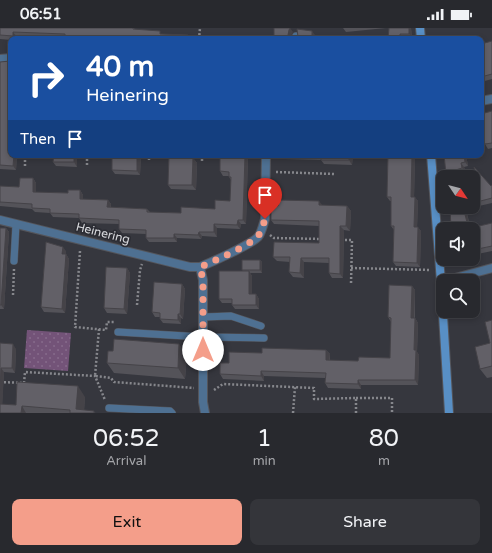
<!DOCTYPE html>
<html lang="en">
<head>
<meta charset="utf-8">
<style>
  body { margin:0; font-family:"Varela Round",sans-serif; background:#34353a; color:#f1f3f6; height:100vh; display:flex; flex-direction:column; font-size:15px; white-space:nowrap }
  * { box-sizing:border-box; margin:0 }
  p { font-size:13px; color:#a5a6aa }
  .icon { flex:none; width:22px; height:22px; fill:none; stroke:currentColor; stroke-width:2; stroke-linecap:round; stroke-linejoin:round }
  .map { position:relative; height:385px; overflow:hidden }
  .sheet { display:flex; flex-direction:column; background:#28292e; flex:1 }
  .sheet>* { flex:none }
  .banner { position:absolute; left:8px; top:8px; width:476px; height:122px; border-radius:8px; box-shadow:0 2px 6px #0003,0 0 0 1px #44454a; background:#1a4fa0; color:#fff; overflow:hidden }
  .needle { width:26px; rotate:125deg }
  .buttons { position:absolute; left:436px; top:142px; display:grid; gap:8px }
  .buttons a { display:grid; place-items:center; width:44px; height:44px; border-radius:8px; background:#28292e; box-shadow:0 2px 6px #0003,0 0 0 1px #44454a; font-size:20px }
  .pin { position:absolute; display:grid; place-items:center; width:34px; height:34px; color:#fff; margin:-41px -17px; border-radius:50% 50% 50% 0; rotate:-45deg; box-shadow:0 0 4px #0007 }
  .pin .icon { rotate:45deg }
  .me { position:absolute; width:44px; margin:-22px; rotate:0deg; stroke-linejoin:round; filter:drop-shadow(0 0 3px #0008) }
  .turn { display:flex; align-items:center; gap:14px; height:84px; padding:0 12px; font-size:18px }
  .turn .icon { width:52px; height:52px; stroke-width:2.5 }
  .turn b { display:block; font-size:28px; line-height:34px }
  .then { display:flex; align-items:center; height:38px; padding:0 12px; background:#0003; gap:8px; font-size:15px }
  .eta { display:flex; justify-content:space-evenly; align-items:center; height:68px; text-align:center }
  .eta b { font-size:24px; font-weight:600; line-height:28px }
  .primary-button { display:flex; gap:8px; margin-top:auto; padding:8px 12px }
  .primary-button a { flex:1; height:46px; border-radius:8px; background:#f49e8a; color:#111; font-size:16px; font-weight:600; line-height:46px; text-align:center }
  .primary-button a+a { background:#34353a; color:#f1f3f6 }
  .status { display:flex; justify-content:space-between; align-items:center; height:28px; padding:0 20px; background:#28292e; direction:ltr }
  .status svg { height:11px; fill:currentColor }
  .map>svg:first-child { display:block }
</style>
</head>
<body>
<div class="status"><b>06:51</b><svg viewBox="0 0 49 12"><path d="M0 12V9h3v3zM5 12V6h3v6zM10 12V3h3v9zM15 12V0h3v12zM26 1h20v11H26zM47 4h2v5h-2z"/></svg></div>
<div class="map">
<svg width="492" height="385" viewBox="0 0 492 385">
  <defs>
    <pattern id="grass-dots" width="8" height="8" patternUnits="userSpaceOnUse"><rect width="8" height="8" fill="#735378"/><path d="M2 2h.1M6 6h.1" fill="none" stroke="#866b8b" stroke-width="1.8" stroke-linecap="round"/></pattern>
  </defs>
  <rect width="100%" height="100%" fill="#36373e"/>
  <path fill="url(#grass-dots)" d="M27,302L71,305L68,343L24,340Z"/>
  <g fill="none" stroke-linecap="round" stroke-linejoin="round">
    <defs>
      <path id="lane" d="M296,11V8
        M14,233L16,196
        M203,289L231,288L261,298
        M118,304L203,309L264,310
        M109,380L170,383L172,385"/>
      <path id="street" d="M0,31L11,30
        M481,73L492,71
        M0,192L190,239H200
        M444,253L492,240
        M205,385L203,374V252L200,239C212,234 250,217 258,209C262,204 263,197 265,191L266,127"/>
      <path id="secondary" d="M420,0L421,11
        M431,127L441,254L449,385"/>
    </defs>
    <use href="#lane" stroke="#54555b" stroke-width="8"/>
    <use href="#street" stroke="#54555b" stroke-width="10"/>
    <use href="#secondary" stroke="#54555b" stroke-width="10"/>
    <path stroke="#86878c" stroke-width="2.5" stroke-dasharray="2 2" stroke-linecap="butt" d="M199,11L200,0
      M149,132V127
      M202,133V127
      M87,137V127
      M25,138V127
      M276,144L335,146
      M270,207L274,210L322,211
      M341,212H352L351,256
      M80,223L75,299L106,302L107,294H115
      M351,240L431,242
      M13,267L14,241
      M137,277L140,242L142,236
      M99,301L95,348L111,350L114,354L194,360
      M0,354L24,355L25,344L95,348L105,372
      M214,362L223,356L314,360V371L356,370V385
      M356,370H392V385
      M293,385L295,359"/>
    <use href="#lane" stroke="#4e7092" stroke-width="7"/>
    <use href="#street" stroke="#4e7092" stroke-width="8"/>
    <use href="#secondary" stroke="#588fc5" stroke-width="8"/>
  </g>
  <path fill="#545359" d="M0,0H134L135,2L190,11H66V10L16,8V11H11V12L0,11Z
    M343,0H386L346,4Z
    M389,0H411L412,10H403Z
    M492,13V51L481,54V24Z
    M10,33L11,34V127H17L16,142L0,141V34Z
    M492,83V120L488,121L485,116L483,111L481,112V86Z
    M77,127V139L56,138L53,134Z
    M141,127L140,147L115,146L112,142Z
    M169,127H193V130L197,135L196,162L171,161L168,157Z
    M220,127H248L246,196H241L240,201L217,200V209L202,208L201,211L177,210V214H149L146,210V206L122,205L119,201V196L82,195L79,190L53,189L50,185L35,184L32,181L0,178V158L19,159L33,150L36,155V164L68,165L80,162L83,167V171L108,172L111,176V179L147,181L150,184L181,185L215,181L230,173L231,152L229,149V148H223L220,143Z
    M281,127H353L352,137L324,136L321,132L284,131Z
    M386,127H412L415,131L414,169L418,173L417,199L421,203L420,239L396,238L393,234L394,202L391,198V173H390L387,169L388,130Z
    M444,127H466L468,138L464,139L466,145L449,149L446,145Z
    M492,157V175L466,181L470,198L474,197L476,199L492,195V223L473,227V201L450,179H473V160L491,158Z
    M323,177L347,178L351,183L350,203L344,202L343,250H332L329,245V235L304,234V250L293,249L289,244L290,234L277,233L273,229L319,215V198L274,196L271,192Z
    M0,200H6L9,204L4,281H0Z
    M66,223V226L69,231L65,285L44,284L41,279Z
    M260,232L262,234V245H250L252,248V266H256L259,271V281H235L232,277V275H222L219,271L243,243L242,242Z
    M127,240L130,245L127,286L107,285L104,280Z
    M182,256L185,261L183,291L181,290V296L163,295L160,291V289H155L152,284Z
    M412,258L415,262V290L418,295L417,324L419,327L418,357H361V361L328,360L325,355V350L264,348V353L223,351L220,346L229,335L262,325L326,322L330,326V332L358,333L390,330L391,294L388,289Z
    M492,292V349L487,350L480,341L490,315Z
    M0,315L16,321L15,345L4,344L2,376L16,377L85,369L84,382L96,385H0Z
    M187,327L185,351L114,345L107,335Z"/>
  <path fill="#454348" d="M290,0L293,4L292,6L291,11H290L288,7L289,2Z
    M409,0H411L412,10L409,6Z
    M312,3L315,7V11H312Z
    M13,4L16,8V11L13,8Z
    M400,6L403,10V11H400Z
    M14,127H17L16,142L13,138Z
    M74,127H77V139L74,134Z
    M137,127H141L140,147L137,143Z
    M190,127H193V134L190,129Z
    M245,127H248L246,196L243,192Z
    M349,127H353L352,137L349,132Z
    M412,127L415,131L414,173L411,169Z
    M464,127H466L468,138L465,134Z
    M193,130L197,135L196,162L192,157Z
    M461,135L464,139L466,145L462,140Z
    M33,150L36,155V168L33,164Z
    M80,162L83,167V175L80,171Z
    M415,169L418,173L417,203L414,199Z
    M108,172L111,176L110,183L107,179Z
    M319,173L323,178L319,177Z
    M347,178L351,183L350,203L346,198Z
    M463,179H464L466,181L470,201L468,198Z
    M238,192L241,196L240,201L237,197Z
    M214,196L217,200V209L214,204Z
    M340,198L344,202L343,250L340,246Z
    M418,199L421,203L420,239L417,235Z
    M6,200L9,204L4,281L1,277Z
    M199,204L202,208L201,211L198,207Z
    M174,206L177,210V214L174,210Z
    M63,219L66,223V226L69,231L65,285L62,281Z
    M301,230L304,234V250L300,245Z
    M260,232L262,234V245L260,242Z
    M127,240L130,245L127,286L124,281Z
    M249,243L252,248V271L249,266Z
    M182,256L185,261L183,291L180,286Z
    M412,258L415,262L414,295L411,290Z
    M256,266L259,271V281L256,277Z
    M178,286L181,290V296L178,292Z
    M415,290L418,295L417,324L419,327L418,357L415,352L414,322Z
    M13,316L16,321L15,345L12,340Z
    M179,316L187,327L185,351L178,340Z
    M326,322L330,326L329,336L326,332Z
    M1,340L4,344L2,385H0V363Z
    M261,343L264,348V353L261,348Z
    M358,352L361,357V361L358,356Z
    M78,358L85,369L84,385L76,381Z
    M22,378L26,385H21Z"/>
  <path fill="#626067" stroke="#454348" d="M0,0H133V1L160,3V6L188,7V11H94L65,10V6L13,4V8L0,7Z
    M274,0H290L289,2L288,7L291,11H274Z
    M389,0H409V6H400V11H388Z
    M297,1L312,3V11H294L298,9Z
    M492,13V46L481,49V24L482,23L481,16Z
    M10,33L11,39V127H14L13,138L0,137V34Z
    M492,83V115L485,116L482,107H481V86Z
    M54,127H74V134H53Z
    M117,127H137V143L112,142V129L117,130Z
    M169,127H190V129L193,130L192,157H168Z
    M220,127H245L243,192H238L237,197L214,196V204H199L198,207L174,206V210H146V202L119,201V192L79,190V186L50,185V181L32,180V176L0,174V158L19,159L20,150H33V164L68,165V162H80V171L108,172L107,179L147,181V184L181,185V179L215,181V172L230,173L231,149H229V144L220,143Z
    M299,127H349V132H321V127Z
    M388,127H412L411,169H415L414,199H418L417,235L393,234L394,198H391V169H387Z
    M444,127H464L465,134L461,135L462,140L446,145Z
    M474,139L491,158L492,157V170L473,175V160L478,156Z
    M279,172L319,173V177L347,178L346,198H340V246L329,245V230H301L300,245L289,244L290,229H273L274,214L319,215V193L271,192V178H278Z
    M450,179H463L468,198L474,197L475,199L492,195V218L473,222V201H451Z
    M0,200H6L1,277H0Z
    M46,214L63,219L62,226H66L62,281L41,279Z
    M242,232H260V242H242Z
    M106,239L127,240L124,281L104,280Z
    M219,243H249V266H256V277H232V271H219Z
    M154,254L182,256L180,286H178V292L160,291V285L152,284Z
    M389,257L412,258L411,290H415L414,322H416L415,352H358V356L325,355L326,345L261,343V348L220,346V335H229V324L262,325V320L326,322V332L358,333L359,329L390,330L391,290L388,289Z
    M492,292V338L480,341L475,319L490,315L485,294Z
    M114,311L179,316L178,340L107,335L108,323H113Z
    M0,315L13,316L12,340H1L0,363Z
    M17,354L78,358L76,381L94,383V385H70V382L22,378L21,385H0V376L16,377Z"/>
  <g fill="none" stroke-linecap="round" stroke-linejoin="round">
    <path stroke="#f49e8a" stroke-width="7" stroke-dasharray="0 12.6" d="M203,322V252L200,239C212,234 250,217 257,209C262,204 263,197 265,191"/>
  </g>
  <g text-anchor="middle" stroke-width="3.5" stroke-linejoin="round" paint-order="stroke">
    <g font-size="12" fill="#dadbdf" stroke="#2c2d34">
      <text transform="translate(103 205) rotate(14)" y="4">Heinering</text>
    </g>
  </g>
</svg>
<div class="buttons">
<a><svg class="needle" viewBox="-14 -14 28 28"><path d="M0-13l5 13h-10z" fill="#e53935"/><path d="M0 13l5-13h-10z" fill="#a5a6aa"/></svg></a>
<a><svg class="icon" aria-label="sound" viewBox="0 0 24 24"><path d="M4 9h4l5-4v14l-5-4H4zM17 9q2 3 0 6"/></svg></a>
<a><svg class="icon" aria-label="search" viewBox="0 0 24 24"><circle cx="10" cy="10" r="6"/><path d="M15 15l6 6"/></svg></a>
</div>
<div class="pin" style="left:265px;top:191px;background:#d93025"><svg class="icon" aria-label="arrive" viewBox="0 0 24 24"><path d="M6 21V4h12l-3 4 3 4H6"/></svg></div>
<svg class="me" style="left:203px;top:322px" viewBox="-20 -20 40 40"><circle r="19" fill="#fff"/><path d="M0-13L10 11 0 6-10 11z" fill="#f49e8a"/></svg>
<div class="banner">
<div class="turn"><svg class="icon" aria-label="right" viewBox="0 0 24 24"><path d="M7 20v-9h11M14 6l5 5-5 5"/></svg><div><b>40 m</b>Heinering</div></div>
<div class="then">Then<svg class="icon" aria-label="arrive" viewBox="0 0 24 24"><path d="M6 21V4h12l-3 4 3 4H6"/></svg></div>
</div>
</div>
<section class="sheet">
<div class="eta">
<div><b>06:52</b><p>Arrival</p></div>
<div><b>1</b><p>min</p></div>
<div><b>80</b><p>m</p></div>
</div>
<div class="primary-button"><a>Exit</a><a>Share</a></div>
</section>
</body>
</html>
